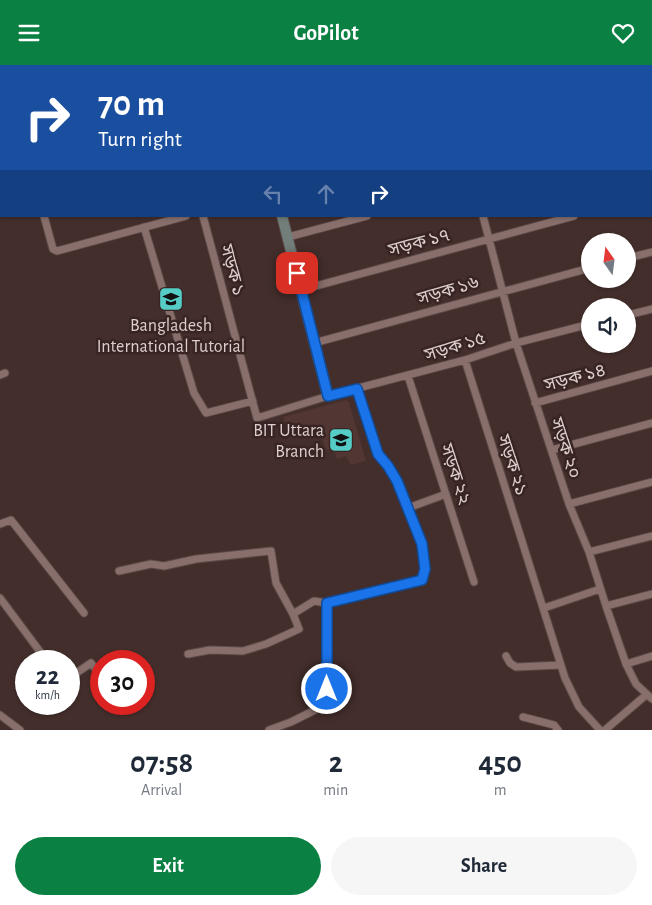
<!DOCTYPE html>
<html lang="en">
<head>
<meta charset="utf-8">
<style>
  body { margin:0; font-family:"Alegreya Sans","Noto Sans Bengali",sans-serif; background:#f6f6f7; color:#1f2937; height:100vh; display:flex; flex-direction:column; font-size:19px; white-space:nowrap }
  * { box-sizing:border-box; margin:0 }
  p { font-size:16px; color:#747a83 }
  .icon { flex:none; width:28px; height:28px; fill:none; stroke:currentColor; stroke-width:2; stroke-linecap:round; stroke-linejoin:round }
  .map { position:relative; height:665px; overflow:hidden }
  .panel { display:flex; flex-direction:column; background:#fff; flex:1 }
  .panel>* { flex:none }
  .guide { position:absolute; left:0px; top:0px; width:652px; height:152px; box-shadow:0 1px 4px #0004; background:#1a4fa0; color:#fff; overflow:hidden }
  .needle { width:32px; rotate:346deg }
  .controls { position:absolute; left:581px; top:168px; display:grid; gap:10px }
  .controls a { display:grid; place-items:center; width:55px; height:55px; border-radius:50%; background:#fff; box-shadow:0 1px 4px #0004; font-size:25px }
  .speed { position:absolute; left:15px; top:585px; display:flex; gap:10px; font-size:25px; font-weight:700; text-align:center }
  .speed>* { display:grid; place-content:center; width:65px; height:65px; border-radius:50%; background:#fff; box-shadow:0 1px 4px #0004; line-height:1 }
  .speed small { font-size:12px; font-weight:400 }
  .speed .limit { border:8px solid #d22; background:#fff; color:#111 }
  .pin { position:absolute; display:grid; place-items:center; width:42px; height:42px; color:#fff; margin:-21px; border-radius:10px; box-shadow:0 2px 8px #0006 }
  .me { position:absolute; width:55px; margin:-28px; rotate:0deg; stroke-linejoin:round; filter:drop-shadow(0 0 4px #0008) }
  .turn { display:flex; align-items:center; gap:18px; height:105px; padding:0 15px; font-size:22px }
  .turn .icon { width:65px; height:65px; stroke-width:2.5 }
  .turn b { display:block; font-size:35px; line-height:42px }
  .lanes { display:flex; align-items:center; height:48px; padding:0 15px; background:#0003; justify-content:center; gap:25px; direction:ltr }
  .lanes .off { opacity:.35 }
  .eta { display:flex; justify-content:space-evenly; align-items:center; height:85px; text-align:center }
  .eta b { font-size:30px; font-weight:600; line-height:35px }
  .primary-button { display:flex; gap:10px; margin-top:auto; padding:10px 15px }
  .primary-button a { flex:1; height:58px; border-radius:30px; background:#0b8043; color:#fff; font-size:20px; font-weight:600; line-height:58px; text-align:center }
  .primary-button a+a { background:#f6f6f7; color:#1f2937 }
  header { display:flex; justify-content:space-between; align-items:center; height:65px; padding:0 15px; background:#0b8043; color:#fff; font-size:22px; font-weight:600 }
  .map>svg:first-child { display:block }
</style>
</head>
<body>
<header><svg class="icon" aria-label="menu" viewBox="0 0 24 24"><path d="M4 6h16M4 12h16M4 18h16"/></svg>GoPilot<svg class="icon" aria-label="heart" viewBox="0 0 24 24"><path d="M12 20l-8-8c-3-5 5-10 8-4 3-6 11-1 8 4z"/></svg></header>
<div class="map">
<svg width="652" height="665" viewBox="0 0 652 665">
  <rect width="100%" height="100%" fill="#432e2b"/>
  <path fill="#523633" d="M346,335L349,337L366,396L351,400L346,391L337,394L333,383L326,385L319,365L308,367L307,363L300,365L298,358L292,360L290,357L285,358L283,352Z"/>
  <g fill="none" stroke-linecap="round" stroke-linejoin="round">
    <defs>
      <path id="street" d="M161,0L162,1
        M322,0L323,1
        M117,1L122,0
        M651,20H652
        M0,34H1
        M651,76L652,75
        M0,88H1
        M651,131H652
        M0,146H1
        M44,151L53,184L57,186L186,151
        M203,151L257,353L328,331L465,295L516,278L590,259
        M483,151L516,278L569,439L589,487L606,541L626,599L636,619L652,634
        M144,162L194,328L206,348L253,336
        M288,172L367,151
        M628,193L652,187
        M301,225L574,151
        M628,250L652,244
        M314,278L590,203
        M465,295L565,613L579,642L600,665
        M0,310L5,308
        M408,311L474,517
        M535,338L652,306
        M552,385L652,358
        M569,439L652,417
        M408,443L446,429
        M0,459L11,455L84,548
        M589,487L652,471
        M119,506L151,499L164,501L196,494L271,486L276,518L293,549L299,564L266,579L243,586L210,585L188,589
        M0,533L47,596
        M606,541L652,529
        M544,543L600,524
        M293,549L314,536L327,538L422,515L425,504L422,479L397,416L389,401L378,389L357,324
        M506,591L510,598L516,602L561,600
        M626,599L652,591
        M69,613L91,598L101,611
        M0,650L20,665
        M523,652L554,660L558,665
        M269,665L291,657L327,639V538
        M605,665L646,630"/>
      <path id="secondary" d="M236,0L237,1
        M251,0V1
        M411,1L415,0
        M453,1L458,0
        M282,151L328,331"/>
    </defs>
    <use href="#street" stroke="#5b4a48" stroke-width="9"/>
    <use href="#secondary" stroke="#5b4a48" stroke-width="12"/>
    <use href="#street" stroke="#886f6c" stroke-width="7"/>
    <use href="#secondary" stroke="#717e7a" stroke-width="10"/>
  </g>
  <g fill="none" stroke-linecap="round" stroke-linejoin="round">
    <defs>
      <path id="route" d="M297,208L328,331L357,324L378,389L388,401L397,416L422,479L425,504L422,515L327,538V624"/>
    </defs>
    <use href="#route" stroke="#114b97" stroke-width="12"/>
    <use href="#route" stroke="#1a73e8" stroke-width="9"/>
  </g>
  <defs>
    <symbol id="school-square" viewBox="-11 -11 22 22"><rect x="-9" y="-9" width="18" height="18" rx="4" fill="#55cdc6" stroke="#382422"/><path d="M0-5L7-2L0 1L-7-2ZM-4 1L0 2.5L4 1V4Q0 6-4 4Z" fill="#111"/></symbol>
  </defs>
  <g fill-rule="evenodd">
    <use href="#school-square" x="157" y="220" width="28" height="28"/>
    <use href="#school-square" x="327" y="361" width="28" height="28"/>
  </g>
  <g text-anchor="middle" stroke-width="5" stroke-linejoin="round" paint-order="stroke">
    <g font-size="18" fill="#dccecc" stroke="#382422">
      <text transform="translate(419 177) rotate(-15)" y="6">সড়ক ১৭</text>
      <text transform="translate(233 205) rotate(75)" y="6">সড়ক ১</text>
      <text transform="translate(448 225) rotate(-16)" y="6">সড়ক ১৬</text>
      <text transform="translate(455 281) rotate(-17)" y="6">সড়ক ১৫</text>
      <text transform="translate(575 312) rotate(-15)" y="6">সড়ক ১৪</text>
      <text transform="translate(566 383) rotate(72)" y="6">সড়ক ২০</text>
      <text transform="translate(513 400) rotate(72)" y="6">সড়ক ২১</text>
      <text transform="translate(456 409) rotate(72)" y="6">সড়ক ২২</text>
    </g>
    <g font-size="18" fill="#dccecc" stroke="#382422">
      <text x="171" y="266">Bangladesh<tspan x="171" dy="21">International Tutorial</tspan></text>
      <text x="324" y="371" text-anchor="end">BIT Uttara<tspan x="324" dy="21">Branch</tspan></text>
    </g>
  </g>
</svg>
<div class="controls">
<a><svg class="needle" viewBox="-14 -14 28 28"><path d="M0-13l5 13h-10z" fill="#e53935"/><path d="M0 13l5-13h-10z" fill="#747a83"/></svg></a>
<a><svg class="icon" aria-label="sound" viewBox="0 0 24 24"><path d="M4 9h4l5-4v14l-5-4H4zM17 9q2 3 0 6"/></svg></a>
</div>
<div class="speed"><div>22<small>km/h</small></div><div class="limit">30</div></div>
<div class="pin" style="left:297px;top:208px;background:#d93025"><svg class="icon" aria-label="arrive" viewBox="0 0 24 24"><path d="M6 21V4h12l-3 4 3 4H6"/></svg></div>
<svg class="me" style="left:327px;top:624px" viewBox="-20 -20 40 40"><circle r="17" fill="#1a73e8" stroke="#fff" stroke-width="3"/><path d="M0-11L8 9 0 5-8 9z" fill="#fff"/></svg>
<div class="guide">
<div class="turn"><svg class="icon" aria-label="right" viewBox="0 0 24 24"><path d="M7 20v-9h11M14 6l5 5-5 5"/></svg><div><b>70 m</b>Turn right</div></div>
<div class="lanes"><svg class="icon off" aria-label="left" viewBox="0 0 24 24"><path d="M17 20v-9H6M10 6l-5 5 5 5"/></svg><svg class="icon off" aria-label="ahead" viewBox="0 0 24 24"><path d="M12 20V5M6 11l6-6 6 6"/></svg><svg class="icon" aria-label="right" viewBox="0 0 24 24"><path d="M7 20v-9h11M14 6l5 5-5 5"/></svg></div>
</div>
</div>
<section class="panel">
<div class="eta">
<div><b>07:58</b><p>Arrival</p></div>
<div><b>2</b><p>min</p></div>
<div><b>450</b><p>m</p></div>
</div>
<div class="primary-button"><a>Exit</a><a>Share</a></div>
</section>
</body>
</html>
